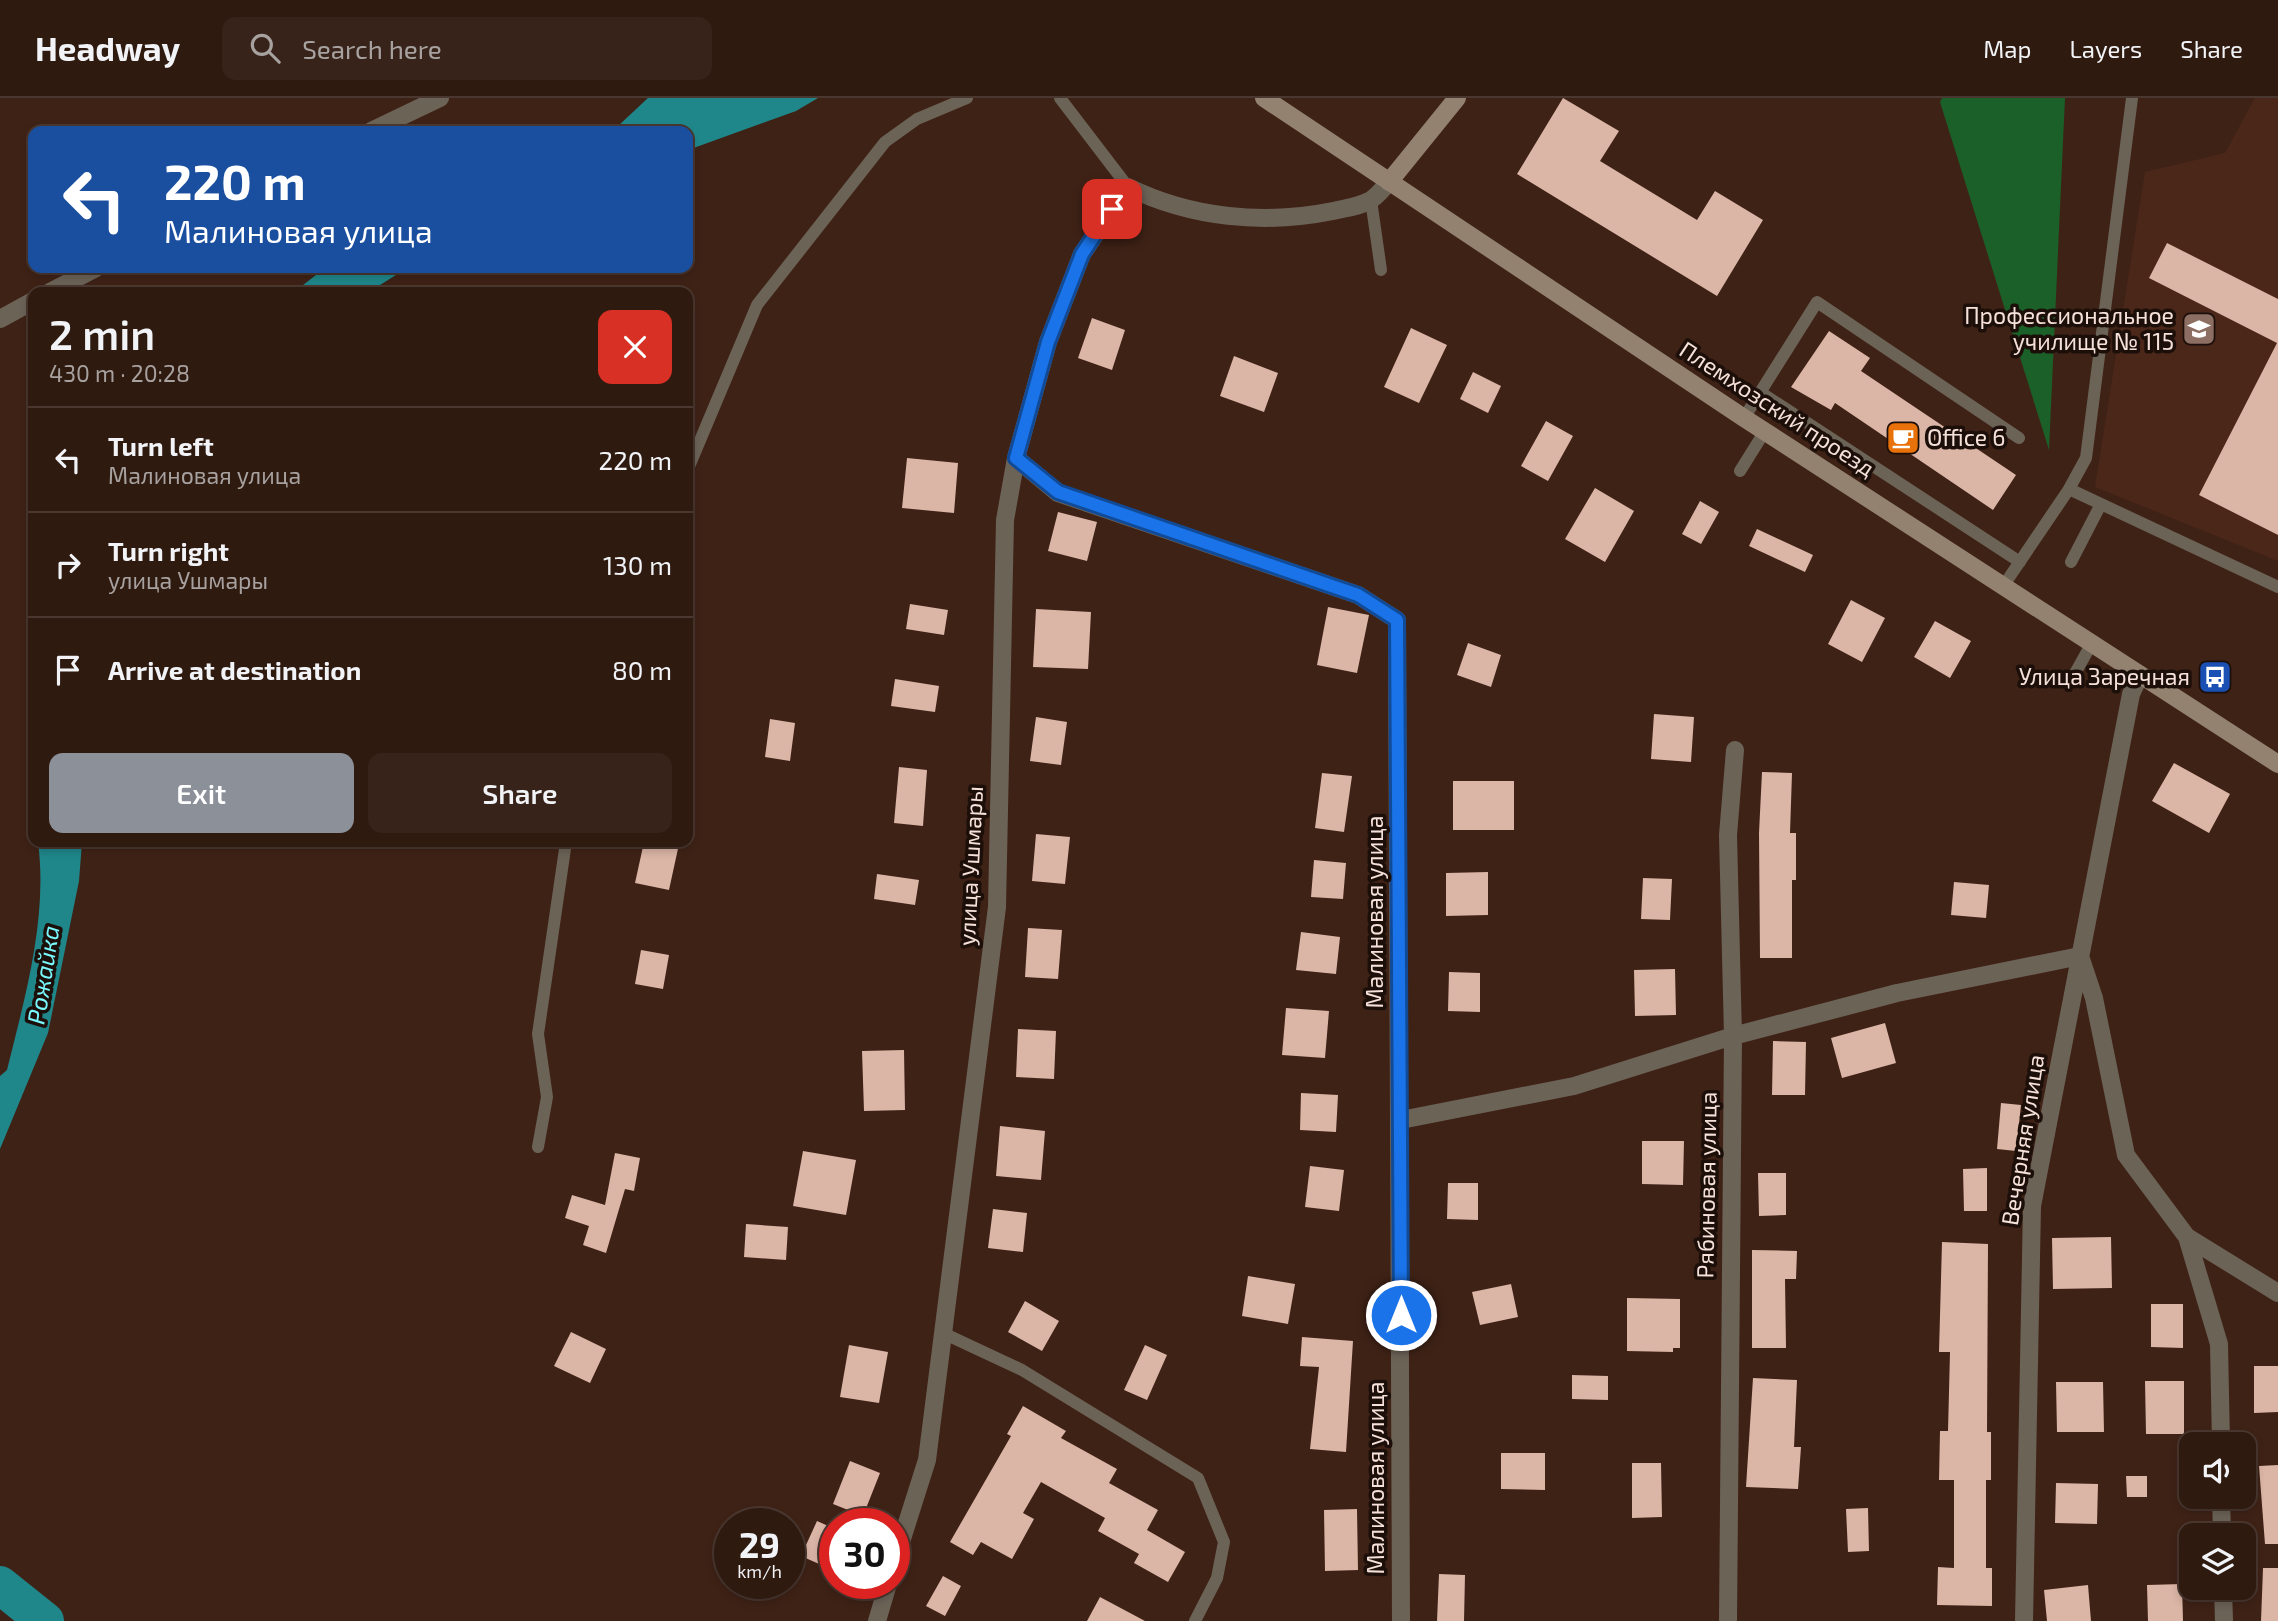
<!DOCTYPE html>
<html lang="en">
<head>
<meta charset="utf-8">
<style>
  body { margin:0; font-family:"Exo 2",sans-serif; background:#372319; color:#f1f3f6; height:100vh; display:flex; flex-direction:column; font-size:26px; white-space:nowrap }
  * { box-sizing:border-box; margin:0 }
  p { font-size:23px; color:#a7a19f }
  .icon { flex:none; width:38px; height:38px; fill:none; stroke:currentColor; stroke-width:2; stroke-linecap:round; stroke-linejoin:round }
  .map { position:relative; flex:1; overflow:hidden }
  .sheet { position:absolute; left:28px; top:189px; width:665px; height:560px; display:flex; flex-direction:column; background:#2f1a10; border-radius:14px; box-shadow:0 4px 10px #0003,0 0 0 2px #4a3830 }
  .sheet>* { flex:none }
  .hud { position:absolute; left:28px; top:28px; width:665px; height:147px; border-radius:14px; box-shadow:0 4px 10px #0003,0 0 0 2px #4a3830; background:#1a4fa0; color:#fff; overflow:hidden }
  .buttons { position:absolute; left:2179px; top:1334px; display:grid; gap:14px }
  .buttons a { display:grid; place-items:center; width:77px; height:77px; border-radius:14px; background:#2f1a10; box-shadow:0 4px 10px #0003,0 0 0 2px #4a3830; font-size:35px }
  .speed { position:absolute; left:714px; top:1410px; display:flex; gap:14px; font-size:35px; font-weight:700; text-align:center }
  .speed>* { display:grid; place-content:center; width:91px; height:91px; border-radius:50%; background:#2f1a10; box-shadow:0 4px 10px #0003,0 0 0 2px #4a3830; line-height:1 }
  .speed small { font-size:18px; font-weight:400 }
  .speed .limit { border:10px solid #d22; background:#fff; color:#111 }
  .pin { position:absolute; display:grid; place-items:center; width:60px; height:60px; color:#fff; margin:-30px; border-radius:14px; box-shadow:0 4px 10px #0006 }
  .me { position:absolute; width:77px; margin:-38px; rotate:0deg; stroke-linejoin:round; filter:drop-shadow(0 0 5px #0008) }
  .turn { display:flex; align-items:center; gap:24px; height:147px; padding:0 21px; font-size:32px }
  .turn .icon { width:91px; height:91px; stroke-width:2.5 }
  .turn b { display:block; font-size:49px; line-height:60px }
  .round { display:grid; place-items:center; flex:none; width:74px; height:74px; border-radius:14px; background:#372319 }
  .overview { display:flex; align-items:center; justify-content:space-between; height:119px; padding:0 21px }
  h1 { font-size:42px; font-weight:600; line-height:52px }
  .cta { display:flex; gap:14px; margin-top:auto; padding:14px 21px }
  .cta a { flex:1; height:80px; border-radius:14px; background:#8c9099; color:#fff; font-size:28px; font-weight:600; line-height:80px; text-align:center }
  .cta a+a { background:#372319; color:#f1f3f6 }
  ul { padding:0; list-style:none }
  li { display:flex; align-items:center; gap:21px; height:105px; padding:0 21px; border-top:2px solid #4a3830 }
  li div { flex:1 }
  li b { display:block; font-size:26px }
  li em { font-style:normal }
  header { display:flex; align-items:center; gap:42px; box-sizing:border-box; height:98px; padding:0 35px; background:#2f1a10; border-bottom:2px solid #4a3830 }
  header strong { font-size:33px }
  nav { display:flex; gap:38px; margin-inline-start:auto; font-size:24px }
  .search { width:490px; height:63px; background:#372319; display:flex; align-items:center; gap:18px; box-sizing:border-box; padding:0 24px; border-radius:14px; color:#a7a19f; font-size:26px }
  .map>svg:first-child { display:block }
</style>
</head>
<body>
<header>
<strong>Headway</strong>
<div class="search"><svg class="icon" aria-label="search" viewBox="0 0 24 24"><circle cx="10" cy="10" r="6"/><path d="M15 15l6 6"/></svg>Search here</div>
<nav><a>Map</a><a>Layers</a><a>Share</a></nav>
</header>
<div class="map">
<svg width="2278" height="1523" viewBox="0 0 2278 1523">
  <rect width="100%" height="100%" fill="#3f2216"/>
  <path fill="#4b2719" d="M2255,0H2278V463L2095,389L2145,74L2225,55Z"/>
  <path fill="#1b6028" d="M1942,0H2065L2049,352L1940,4Z"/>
  <path fill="#1f878a" d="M648,0H818L796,13L688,52V33H606L618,28Z
    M325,170H407L369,194H294Z
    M38,744H82L79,783L48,935L0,1051V978L7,972C25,899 48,820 38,744Z"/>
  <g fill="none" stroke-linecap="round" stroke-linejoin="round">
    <path stroke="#1f878a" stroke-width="38" d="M0,1487L45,1523"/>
  </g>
  <path fill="#dbb5a6" d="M1563,0L1619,33L1600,63L1697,122L1715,93L1763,122L1717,198L1517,76Z
    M2167,145L2278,201V437L2199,397L2277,245L2149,180Z
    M1092,220L1125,232L1112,272L1078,260Z
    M1411,230L1447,247L1419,305L1384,289Z
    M1829,233L1870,260L1861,273L2016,377L1993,412L1835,305L1831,312L1791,289Z
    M1234,258L1278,275L1264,314L1220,298Z
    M1473,274L1501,288L1488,315L1460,301Z
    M1546,323L1573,338L1548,383L1521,368Z
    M907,360L958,365L954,415L902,410Z
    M1595,390L1634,413L1605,464L1565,441Z
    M1700,403L1719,414L1701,446L1682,436Z
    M1058,414L1097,424L1087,463L1048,453Z
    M1757,431L1813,457L1805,474L1749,448Z
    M1851,502L1885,520L1862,564L1828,546Z
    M910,506L948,512L944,537L906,531Z
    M1328,509L1369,517L1357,575L1317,567Z
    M1036,511L1091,514L1088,571L1033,569Z
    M1935,523L1971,543L1950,580L1914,559Z
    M1468,545L1501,557L1491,589L1457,577Z
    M895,581L939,588L935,614L891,608Z
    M1654,616L1694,619L1691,664L1651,661Z
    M1036,619L1067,624L1061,667L1030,663Z
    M770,621L795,625L790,663L765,659Z
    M2174,665L2230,696L2209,735L2152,703Z
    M899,669L927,672L923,728L894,725Z
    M1762,674L1792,675L1790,735H1796V782H1792V860H1760L1759,735Z
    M1322,675L1352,678L1344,734L1315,730Z
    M1453,683H1514V732H1453Z
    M1036,736L1070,739L1065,786L1032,783Z
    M644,744L679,746L669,792L635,785Z
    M1314,762L1346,765L1343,801L1311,799Z
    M1488,774V817L1446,818V775Z
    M877,776L919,782L915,807L874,801Z
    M1643,780L1672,781L1670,822L1641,821Z
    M1954,784L1989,787L1986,820L1951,817Z
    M1028,830L1062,832L1058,881L1025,879Z
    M1301,834L1340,839L1336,876L1296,872Z
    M641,852L669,857L663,891L635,886Z
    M1675,871L1676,917L1635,918L1634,872Z
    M1449,874L1480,875V914L1448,913Z
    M1286,910L1329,913L1325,960L1282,957Z
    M1885,925L1896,965L1842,980L1831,940Z
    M1018,931L1056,933L1054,981L1016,979Z
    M1773,943L1806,944L1805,997H1772Z
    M904,952L905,1012L864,1013L862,953Z
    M1301,995L1338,997L1336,1034L1300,1032Z
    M2001,1005L2021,1007L2016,1053L1997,1051Z
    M1000,1028L1045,1033L1041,1082L996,1078Z
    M1642,1043H1684L1683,1087L1642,1086Z
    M803,1053L856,1062L846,1117L793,1108Z
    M615,1055L640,1060L634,1093L625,1091L606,1155L583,1147L589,1128L565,1120L572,1097L605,1107Z
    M1310,1068L1344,1072L1339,1113L1305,1109Z
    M1987,1070V1113H1964L1963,1071Z
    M1758,1075H1786V1117L1759,1118Z
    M1448,1085H1478V1122L1447,1121Z
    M993,1111L1027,1115L1023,1154L988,1150Z
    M746,1126L788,1129L786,1162L744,1159Z
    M2111,1139L2112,1190L2053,1191L2052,1140Z
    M1942,1144L1988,1146L1987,1334H1991V1382H1986V1470H1992V1508L1937,1507L1938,1469L1954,1470V1382H1939L1940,1333H1948L1950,1254H1939Z
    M1752,1152L1797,1153L1796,1181H1785L1786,1250H1752Z
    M1248,1178L1295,1186L1288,1226L1242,1218Z
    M1511,1186L1518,1219L1480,1227L1472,1194Z
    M1627,1200L1680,1201V1250H1673V1254L1627,1253Z
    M1025,1203L1059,1223L1042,1253L1008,1234Z
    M2151,1206H2183V1250L2151,1249Z
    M571,1234L606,1251L590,1285L554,1268Z
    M1302,1239L1353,1243L1346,1354L1310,1351L1319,1269L1300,1268Z
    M849,1247L888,1254L879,1305L840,1299Z
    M1145,1247L1167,1257L1147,1302L1124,1292Z
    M2254,1268H2278V1314L2254,1315Z
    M1572,1277L1608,1278V1302L1572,1301Z
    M1753,1280L1797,1282L1794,1349H1801L1798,1391L1746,1389Z
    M2145,1283H2184V1336H2146Z
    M2056,1284H2103L2104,1334H2057Z
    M1023,1308L1066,1333L1061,1340L1117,1371L1109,1385L1158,1412L1147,1432L1185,1454L1168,1484L1134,1465L1139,1456L1098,1433L1105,1420L1041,1384L1023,1415L1034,1421L1012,1461L981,1444L973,1457L950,1444L1011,1338L1007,1336Z
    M1501,1355H1545V1392L1501,1391Z
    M850,1363L880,1375L863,1418L833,1406Z
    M1632,1365H1661L1662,1419L1632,1420Z
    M2278,1367V1446H2265L2259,1368Z
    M2126,1378H2147V1399H2127Z
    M2056,1385L2098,1386L2097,1426L2055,1425Z
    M1868,1410L1869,1453L1848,1454L1846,1411Z
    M1357,1411L1358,1472L1325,1473L1324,1412Z
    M817,1423L835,1431V1473L801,1458Z
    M2263,1470H2278V1523H2261Z
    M1439,1476L1465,1477L1464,1523H1437Z
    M943,1478L961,1488L945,1518L926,1508Z
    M2182,1486L2183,1523H2148L2147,1487Z
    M2088,1487L2091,1523H2047L2044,1492Z
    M1100,1499L1145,1523H1087Z"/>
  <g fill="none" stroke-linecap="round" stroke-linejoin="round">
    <path stroke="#6c6357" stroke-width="12" d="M1060,0L1128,89
      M1371,102L1381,172
      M1760,294L2020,464
      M1744,320L1817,204L2019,340
      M688,371L757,207L885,44L917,21L967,0
      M1740,373L1765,333
      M2069,391L2086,360L2132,0
      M2071,464L2101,406
      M2004,487L2069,391L2278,489
      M2073,579L2092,545
      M538,1049L547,999L538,936L566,744
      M945,1236L1022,1272L1198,1380L1224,1444L1217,1480L1195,1523"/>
    <path stroke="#6c6357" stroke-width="18" d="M1016,360L1058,395L1358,497L1397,522L1401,1523
      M1401,1022L1574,988L1733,938L1897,895L2080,858L2094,900L2126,1057L2187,1139L2278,1195
      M2187,1139L2219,1246L2221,1346
      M2221,1398L2222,1437
      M894,1466L927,1362L997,809L1005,422L1016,360L1048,244L1082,156L1128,89C1191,120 1264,127 1333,113C1345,110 1358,109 1369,103C1377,99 1383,90 1389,84
      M2223,1489L2224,1523
      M877,1523L888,1486
      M1728,1523L1733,938L1728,737L1735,652
      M2024,1523L2032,1108L2131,596L2140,577"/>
    <path stroke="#6c6357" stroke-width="18" d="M371,33L440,0
      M50,194L96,170
      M0,221L33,203"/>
    <path stroke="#92826f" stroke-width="18" d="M1264,0L1744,320L2278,666
      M1389,84L1457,0"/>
  </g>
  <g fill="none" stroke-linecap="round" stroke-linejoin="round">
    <defs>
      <path id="route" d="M1112,111L1082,156L1048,244L1016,360L1058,394L1358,497L1397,522L1401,1217"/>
    </defs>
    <use href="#route" stroke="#114b97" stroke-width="18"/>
    <use href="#route" stroke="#1a73e8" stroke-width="12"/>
  </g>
  <defs>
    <symbol id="university-square" viewBox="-11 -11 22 22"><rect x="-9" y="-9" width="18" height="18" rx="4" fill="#8d6e63" stroke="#1c0f0a"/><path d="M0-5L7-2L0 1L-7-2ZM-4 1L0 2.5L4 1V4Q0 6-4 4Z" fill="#fff"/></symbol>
    <symbol id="cafe-square" viewBox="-11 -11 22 22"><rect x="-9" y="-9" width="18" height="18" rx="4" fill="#e8710a" stroke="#1c0f0a"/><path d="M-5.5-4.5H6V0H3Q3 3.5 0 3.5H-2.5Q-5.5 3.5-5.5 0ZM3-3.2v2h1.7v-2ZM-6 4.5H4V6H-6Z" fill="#fff"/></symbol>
    <symbol id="bus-square" viewBox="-11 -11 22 22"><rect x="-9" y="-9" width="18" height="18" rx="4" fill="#1a4fb4" stroke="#1c0f0a"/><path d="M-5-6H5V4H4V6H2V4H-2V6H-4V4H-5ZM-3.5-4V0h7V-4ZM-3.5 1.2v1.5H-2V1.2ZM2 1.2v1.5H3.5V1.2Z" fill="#fff"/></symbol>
  </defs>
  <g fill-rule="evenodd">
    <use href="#university-square" x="2180" y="212" width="38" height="38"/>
    <use href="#cafe-square" x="1884" y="321" width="38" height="38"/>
    <use href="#bus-square" x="2196" y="560" width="38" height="38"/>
  </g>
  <g text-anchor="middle" stroke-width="7" stroke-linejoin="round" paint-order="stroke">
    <g font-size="23" fill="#f5e1d9" stroke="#1c0f0a" text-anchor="end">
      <text x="2174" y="226">Профессиональное<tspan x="2174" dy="26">училище № 115</tspan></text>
      <text x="1927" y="348" text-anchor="start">Office 6</text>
      <text x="2190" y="587">Улица Заречная</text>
    </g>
    <g font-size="23" fill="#f5e1d9" stroke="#1c0f0a">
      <text transform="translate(1777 311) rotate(33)" y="8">Племхозский проезд</text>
      <text transform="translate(971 768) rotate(-87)" y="8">улица Ушмары</text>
      <text transform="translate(1375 814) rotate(-90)" y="8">Малиновая улица</text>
      <text transform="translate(2023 1042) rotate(-81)" y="8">Вечерняя улица</text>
      <text transform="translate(1707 1087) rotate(-89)" y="8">Рябиновая улица</text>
      <text transform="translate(1376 1380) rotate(-90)" y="8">Малиновая улица</text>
    </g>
    <g font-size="24" font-style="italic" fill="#79f8fd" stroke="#1c0f0a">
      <text transform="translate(44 877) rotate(-81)" y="8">Рожайка</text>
    </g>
  </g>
</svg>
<div class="buttons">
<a><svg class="icon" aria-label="sound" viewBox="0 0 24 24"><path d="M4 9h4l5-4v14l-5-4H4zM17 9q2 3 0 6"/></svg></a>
<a><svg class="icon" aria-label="layers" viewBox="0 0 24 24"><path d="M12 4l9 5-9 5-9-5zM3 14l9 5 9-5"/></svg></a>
</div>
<div class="speed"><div>29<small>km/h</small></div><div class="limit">30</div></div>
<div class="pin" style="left:1112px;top:111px;background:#d93025"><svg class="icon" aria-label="arrive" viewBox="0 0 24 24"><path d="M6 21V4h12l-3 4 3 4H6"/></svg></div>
<svg class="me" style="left:1401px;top:1217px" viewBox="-20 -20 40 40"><circle r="17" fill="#1a73e8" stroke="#fff" stroke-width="3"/><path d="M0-11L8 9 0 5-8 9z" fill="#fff"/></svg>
<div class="hud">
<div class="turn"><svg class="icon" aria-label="left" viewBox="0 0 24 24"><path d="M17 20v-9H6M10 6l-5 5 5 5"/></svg><div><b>220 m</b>Малиновая улица</div></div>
</div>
<section class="sheet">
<div class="overview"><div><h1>2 min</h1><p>430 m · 20:28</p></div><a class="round" style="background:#d93025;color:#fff"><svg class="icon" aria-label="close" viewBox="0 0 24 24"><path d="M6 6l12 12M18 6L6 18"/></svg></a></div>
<ul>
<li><svg class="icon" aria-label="left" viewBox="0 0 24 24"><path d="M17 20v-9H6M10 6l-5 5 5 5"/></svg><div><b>Turn left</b><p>Малиновая улица</p></div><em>220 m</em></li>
<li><svg class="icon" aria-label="right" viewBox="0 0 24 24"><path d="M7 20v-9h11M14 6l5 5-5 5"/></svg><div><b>Turn right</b><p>улица Ушмары</p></div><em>130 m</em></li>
<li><svg class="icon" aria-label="arrive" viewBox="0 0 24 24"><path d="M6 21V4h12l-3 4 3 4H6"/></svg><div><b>Arrive at destination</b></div><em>80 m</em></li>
</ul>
<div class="cta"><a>Exit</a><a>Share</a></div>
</section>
</div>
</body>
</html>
